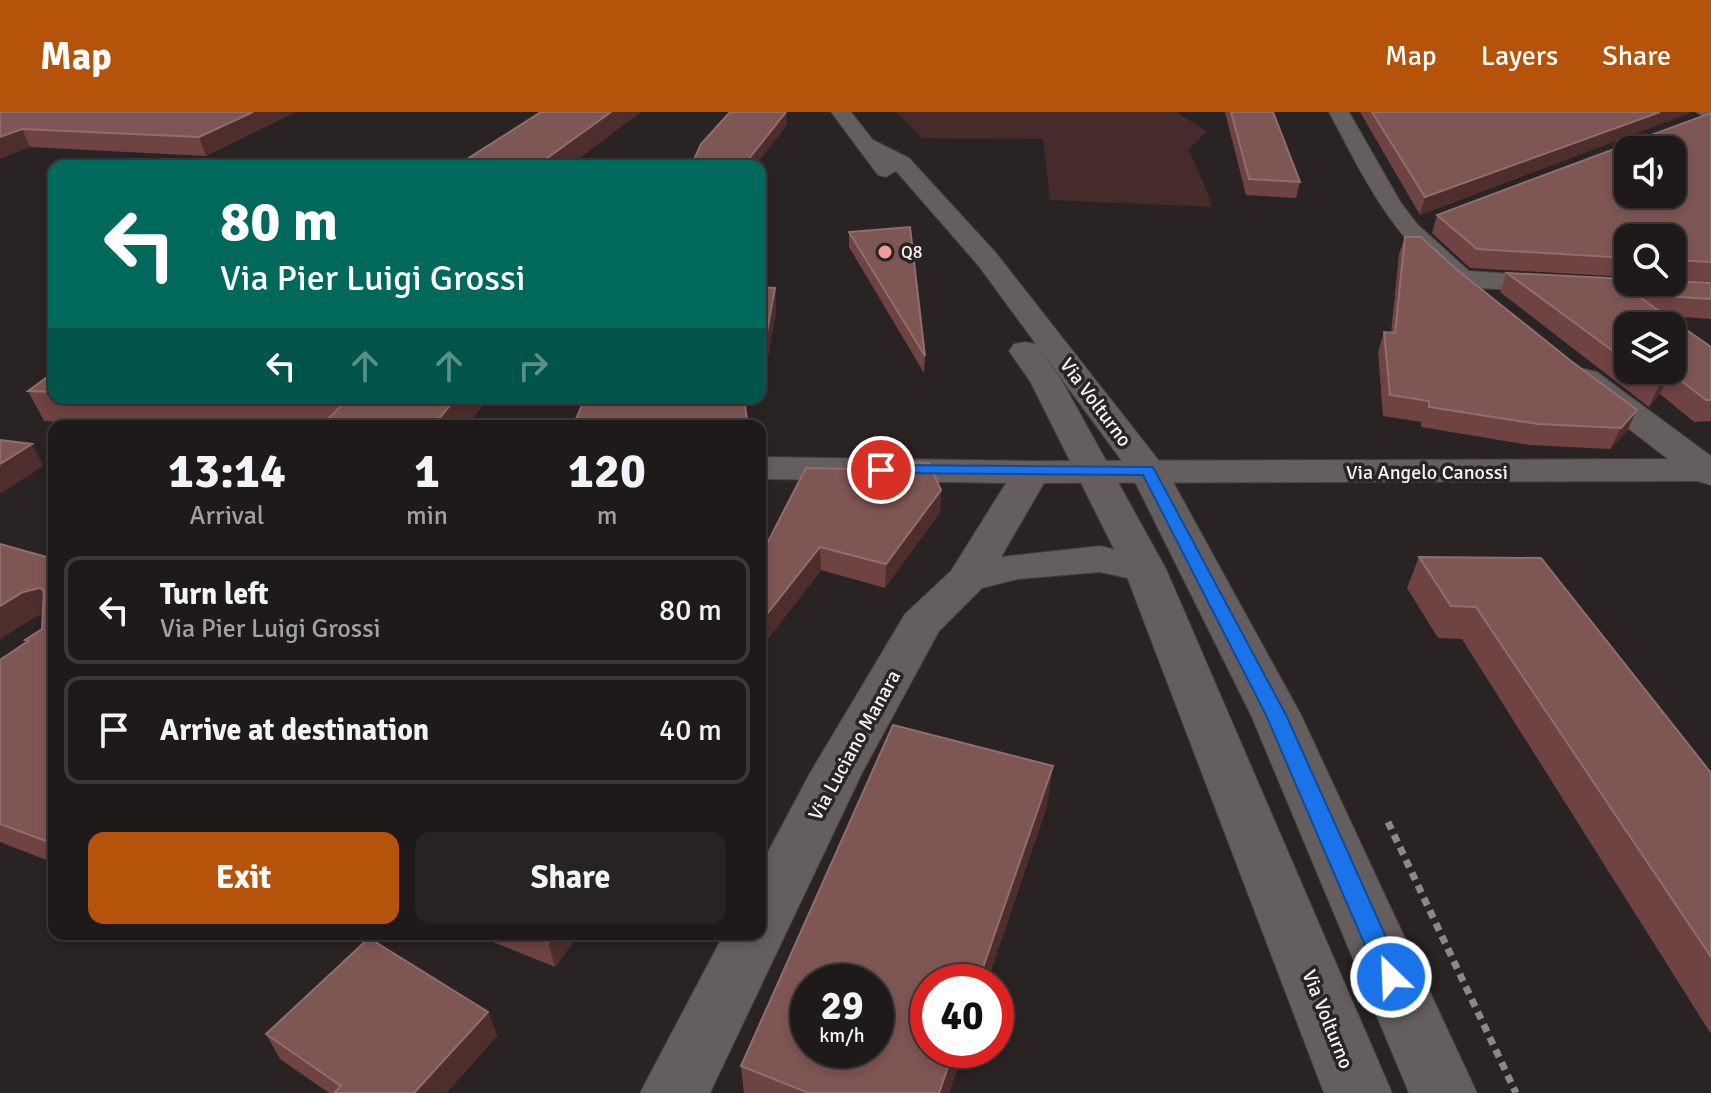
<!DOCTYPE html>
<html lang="en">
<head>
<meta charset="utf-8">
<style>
  body { margin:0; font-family:Signika,sans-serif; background:#272323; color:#f1f3f6; height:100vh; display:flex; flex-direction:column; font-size:30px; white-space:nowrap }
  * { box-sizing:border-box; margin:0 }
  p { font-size:26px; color:#a1a1a2 }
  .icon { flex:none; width:44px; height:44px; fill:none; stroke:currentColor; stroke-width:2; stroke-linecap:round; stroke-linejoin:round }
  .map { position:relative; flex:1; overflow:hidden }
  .details { position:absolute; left:48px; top:308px; width:718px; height:520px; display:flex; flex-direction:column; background:#1f1a1a; border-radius:16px; box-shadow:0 4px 12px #0003,0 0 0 2px #3c3839 }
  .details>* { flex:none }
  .hud { position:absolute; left:48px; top:48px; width:718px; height:244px; border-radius:16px; box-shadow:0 4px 12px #0003,0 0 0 2px #3c3839; background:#00695c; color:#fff; overflow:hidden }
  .controls { position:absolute; left:1614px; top:24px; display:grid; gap:16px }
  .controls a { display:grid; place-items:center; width:72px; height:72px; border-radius:16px; background:#1f1a1a; box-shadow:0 4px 12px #0003,0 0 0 2px #3c3839; font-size:40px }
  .speed { position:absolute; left:790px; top:852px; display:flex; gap:16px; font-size:40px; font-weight:700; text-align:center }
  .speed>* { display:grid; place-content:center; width:104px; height:104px; border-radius:50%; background:#1f1a1a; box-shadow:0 4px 12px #0003,0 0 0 2px #3c3839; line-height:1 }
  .speed small { font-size:20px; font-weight:400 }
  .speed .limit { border:12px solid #d22; background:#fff; color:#111 }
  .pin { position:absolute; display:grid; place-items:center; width:68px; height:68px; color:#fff; margin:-34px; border:4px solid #fff; border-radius:50%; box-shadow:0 2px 8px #0007 }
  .me { position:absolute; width:88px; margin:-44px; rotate:336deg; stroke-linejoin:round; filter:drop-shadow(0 0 6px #0008) }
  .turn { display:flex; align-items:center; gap:28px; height:168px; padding:0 40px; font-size:36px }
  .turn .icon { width:104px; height:104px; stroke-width:2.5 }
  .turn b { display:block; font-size:56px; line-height:68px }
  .lanes { display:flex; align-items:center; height:76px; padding:0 40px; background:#0003; justify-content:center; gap:40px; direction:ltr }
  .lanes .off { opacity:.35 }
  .eta { display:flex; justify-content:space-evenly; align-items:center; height:136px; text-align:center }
  .eta b { font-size:48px; font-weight:700; line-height:56px }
  .cta { display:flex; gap:16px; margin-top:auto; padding:16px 40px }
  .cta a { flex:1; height:92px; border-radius:16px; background:#b45309; color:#fff; font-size:32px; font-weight:700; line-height:92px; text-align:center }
  .cta a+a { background:#272323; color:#f1f3f6 }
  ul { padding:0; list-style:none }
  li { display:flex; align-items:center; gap:24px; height:108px; margin:0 16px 12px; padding:0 24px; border:4px solid #3c3839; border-radius:16px }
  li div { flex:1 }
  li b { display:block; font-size:30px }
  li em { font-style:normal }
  header { display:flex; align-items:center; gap:48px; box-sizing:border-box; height:112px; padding:0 40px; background:#b45309; color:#fff }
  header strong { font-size:38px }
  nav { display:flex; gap:44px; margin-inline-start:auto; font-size:28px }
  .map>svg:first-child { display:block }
</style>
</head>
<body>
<header>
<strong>Map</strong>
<nav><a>Map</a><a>Layers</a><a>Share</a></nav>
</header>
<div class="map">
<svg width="1711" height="981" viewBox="0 0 1711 981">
  <rect width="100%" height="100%" fill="#292323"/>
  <path fill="#472b2a" d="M896,0H1176L1207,19L1189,37L1213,95L1050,88L1043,27L922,26Z"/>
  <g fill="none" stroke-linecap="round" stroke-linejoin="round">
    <defs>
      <path id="street" d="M1329,0H1349L1401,91L1418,113L1469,159L1563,165L1573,167L1577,173L1573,179L1563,181L1462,175C1447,172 1439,161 1428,150C1381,105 1359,56 1329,0Z
        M1696,0H1711V9Z
        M1585,257L1597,260L1711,344V373L1697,369L1044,371L1001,445L1100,434L1160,448L1166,457L1160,466L1145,470L1100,460L1018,467L982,476L939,519L862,661L710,981H640L724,822H760V755L810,661L905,502L951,459L1006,371L760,367V345L1032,349L1668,347L1573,274L1569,267L1573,260Z"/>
      <path id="secondary" d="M831,0H851L873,28L909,46L996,141L1167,359L1301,603L1477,981H1409L1251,603L1130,360L978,153L896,59L886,65L878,63Z
        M1025,230L1036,232L1062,269L1166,457L1392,981H1324L1124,457L1030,269L1009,239L1014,232Z"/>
    </defs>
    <use href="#street" stroke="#443f3f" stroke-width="2"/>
    <use href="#secondary" stroke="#443f3f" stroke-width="2"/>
    <path stroke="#8d8888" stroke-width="7" stroke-dasharray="8 6" stroke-linecap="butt" d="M1388,710L1516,981"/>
    <use href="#street" fill="#655e5e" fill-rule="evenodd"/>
    <use href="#secondary" fill="#655e5e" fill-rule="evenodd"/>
  </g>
  <path fill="#6f4341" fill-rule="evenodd" d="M0,0H295L206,44L30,35Z
    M1225,0H1273L1300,70L1296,86L1246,83Z
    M1360,0H1692L1420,103Z
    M1711,1V170L1672,168V126H1628V165L1470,156L1432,121L1437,103Z
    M849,120L925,244L924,261L849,135Z
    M1405,125L1627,319L1610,337L1529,333L1421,315V310L1383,304L1378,240L1384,220L1391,221L1399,142Z
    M1507,161L1711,171V207L1667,204L1711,235V309L1694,310L1660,282L1649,295L1500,180ZM1628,214L1672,258H1628Z
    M775,176L776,199L760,291L585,286H760Z
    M54,260V286H488L466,314H150L44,309L28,279Z
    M941,378L940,400L885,476L821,458L760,537V445Z
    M1419,445L1711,661V922L1462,527L1438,526L1407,476Z
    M54,447V751L0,730V548L26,530L25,528L42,517L43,502L36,504L0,527Z
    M1047,694L949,981H744L741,954Z
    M486,822H579L555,855L488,828Z
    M488,900L497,924L446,981H329L280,947L266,922Z"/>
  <path fill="#4d2e2d" d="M253,0H295L206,44L199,25Z
    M611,0H641L569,54H536Z
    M786,0L787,13L755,54H743Z
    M1660,0H1692L1420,103L1425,85Z
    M22,17L30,35L0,47V25Z
    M775,176L776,199L760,291V258Z
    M1671,261L1660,282L1649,295L1659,273Z
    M456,286H488L466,314H433Z
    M1637,298L1627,319L1610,337L1621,316Z
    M32,332L43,354L0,382V352Z
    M941,378L940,400L885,476L886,452Z
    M820,435L821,458L760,537V511Z
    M40,476L53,499L36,504L0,527V494L23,480Z
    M1053,654L1047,694L987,870H978Z
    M554,822H579L555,855L548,830Z
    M488,900L497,924L446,981H414Z
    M954,938H964L949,981H939Z"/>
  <path fill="#7e5654" stroke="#906e6d" stroke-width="2" fill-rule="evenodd" d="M0,0H253L199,25L22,17L0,25Z
    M541,0H611L536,54H456Z
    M730,0H786L743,54H691L701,32Z
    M1231,0H1273L1300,70L1249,67Z
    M1372,0H1660L1425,85Z
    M1711,1V150L1672,148V126H1628V146L1477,137L1437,103L1636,29L1637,25H1646ZM1628,38H1672V82H1628Z
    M910,115L925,244L849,120Z
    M1405,125H1421L1456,157L1571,249L1637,298L1621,316L1538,312L1429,295V289L1390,283L1384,220L1395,221Z
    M1507,161L1628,167V170L1672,169L1711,171V187L1635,182L1711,235V288H1706L1671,261L1659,273L1639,258H1672V214H1628V250Z
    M760,175L775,176L760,258Z
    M54,260V280L28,279Z
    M188,286H456L433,314H321L342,293Z
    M585,286H744L748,314H573Z
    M0,328L32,332L0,352Z
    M899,350L929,351L941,378L886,452L820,435L760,511V445L806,356L897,358Z
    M0,432L54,447V732L0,712V548L28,529L25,528L42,517L44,479L40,476L23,480L0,494Z
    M1419,445L1541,446L1711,661V845L1476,495L1451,494Z
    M893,613L1053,654L978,870H928V938H954L939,981H809L741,954ZM808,870H876V938H808Z
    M527,822H554L548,830Z
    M369,826L488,900L414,981H334L341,974L266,922Z"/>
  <path fill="#1a73e8" stroke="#114b97" stroke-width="2" d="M881,353L1153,355L1286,603L1404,865L1401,873L1391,876L1382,873L1266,603L1143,363L876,361L873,358Z"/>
  <circle fill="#f59b97" stroke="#292323" stroke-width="3" cx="885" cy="140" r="8"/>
  <g text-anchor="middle" stroke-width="7" stroke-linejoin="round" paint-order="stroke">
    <g font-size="18" fill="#f6f2f2" stroke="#292323" text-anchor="start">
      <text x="901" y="146">Q8</text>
    </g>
    <g font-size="20" fill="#f6f2f2" stroke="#292323">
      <text transform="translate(1096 290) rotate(53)" y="7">Via Volturno</text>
      <text x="1427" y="367">Via Angelo Canossi</text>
      <text transform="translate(854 633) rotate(-61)" y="7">Via Luciano Manara</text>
      <text transform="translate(1328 907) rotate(68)" y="7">Via Volturno</text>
    </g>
  </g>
</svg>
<div class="controls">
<a><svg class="icon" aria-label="sound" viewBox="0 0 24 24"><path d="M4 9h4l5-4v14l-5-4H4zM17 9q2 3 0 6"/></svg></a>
<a><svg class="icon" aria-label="search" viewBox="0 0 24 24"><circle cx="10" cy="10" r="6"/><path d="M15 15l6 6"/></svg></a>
<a><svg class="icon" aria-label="layers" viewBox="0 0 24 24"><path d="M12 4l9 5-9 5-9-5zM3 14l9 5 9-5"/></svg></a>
</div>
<div class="speed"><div>29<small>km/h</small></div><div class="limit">40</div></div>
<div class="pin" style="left:881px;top:358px;background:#d93025"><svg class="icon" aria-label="arrive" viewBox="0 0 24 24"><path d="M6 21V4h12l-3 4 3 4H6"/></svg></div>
<svg class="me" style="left:1391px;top:865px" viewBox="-20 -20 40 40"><circle r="17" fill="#1a73e8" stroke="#fff" stroke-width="3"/><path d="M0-11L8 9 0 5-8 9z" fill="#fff"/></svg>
<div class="hud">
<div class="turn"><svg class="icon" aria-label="left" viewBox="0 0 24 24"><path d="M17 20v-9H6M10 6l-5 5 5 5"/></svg><div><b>80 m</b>Via Pier Luigi Grossi</div></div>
<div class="lanes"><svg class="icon" aria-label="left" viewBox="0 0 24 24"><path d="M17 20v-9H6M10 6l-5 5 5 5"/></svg><svg class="icon off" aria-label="ahead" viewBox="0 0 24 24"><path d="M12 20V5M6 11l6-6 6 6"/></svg><svg class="icon off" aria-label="ahead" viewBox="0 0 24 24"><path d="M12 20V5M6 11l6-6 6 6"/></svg><svg class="icon off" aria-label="right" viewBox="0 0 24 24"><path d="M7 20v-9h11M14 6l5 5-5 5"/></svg></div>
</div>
<section class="details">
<div class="eta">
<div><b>13:14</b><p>Arrival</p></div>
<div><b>1</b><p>min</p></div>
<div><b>120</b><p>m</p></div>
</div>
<ul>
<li><svg class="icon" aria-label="left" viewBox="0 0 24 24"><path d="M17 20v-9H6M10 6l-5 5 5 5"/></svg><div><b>Turn left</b><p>Via Pier Luigi Grossi</p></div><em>80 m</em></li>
<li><svg class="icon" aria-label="arrive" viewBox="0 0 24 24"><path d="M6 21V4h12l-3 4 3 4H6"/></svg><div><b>Arrive at destination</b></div><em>40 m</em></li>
</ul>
<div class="cta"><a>Exit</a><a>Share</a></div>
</section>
</div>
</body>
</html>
